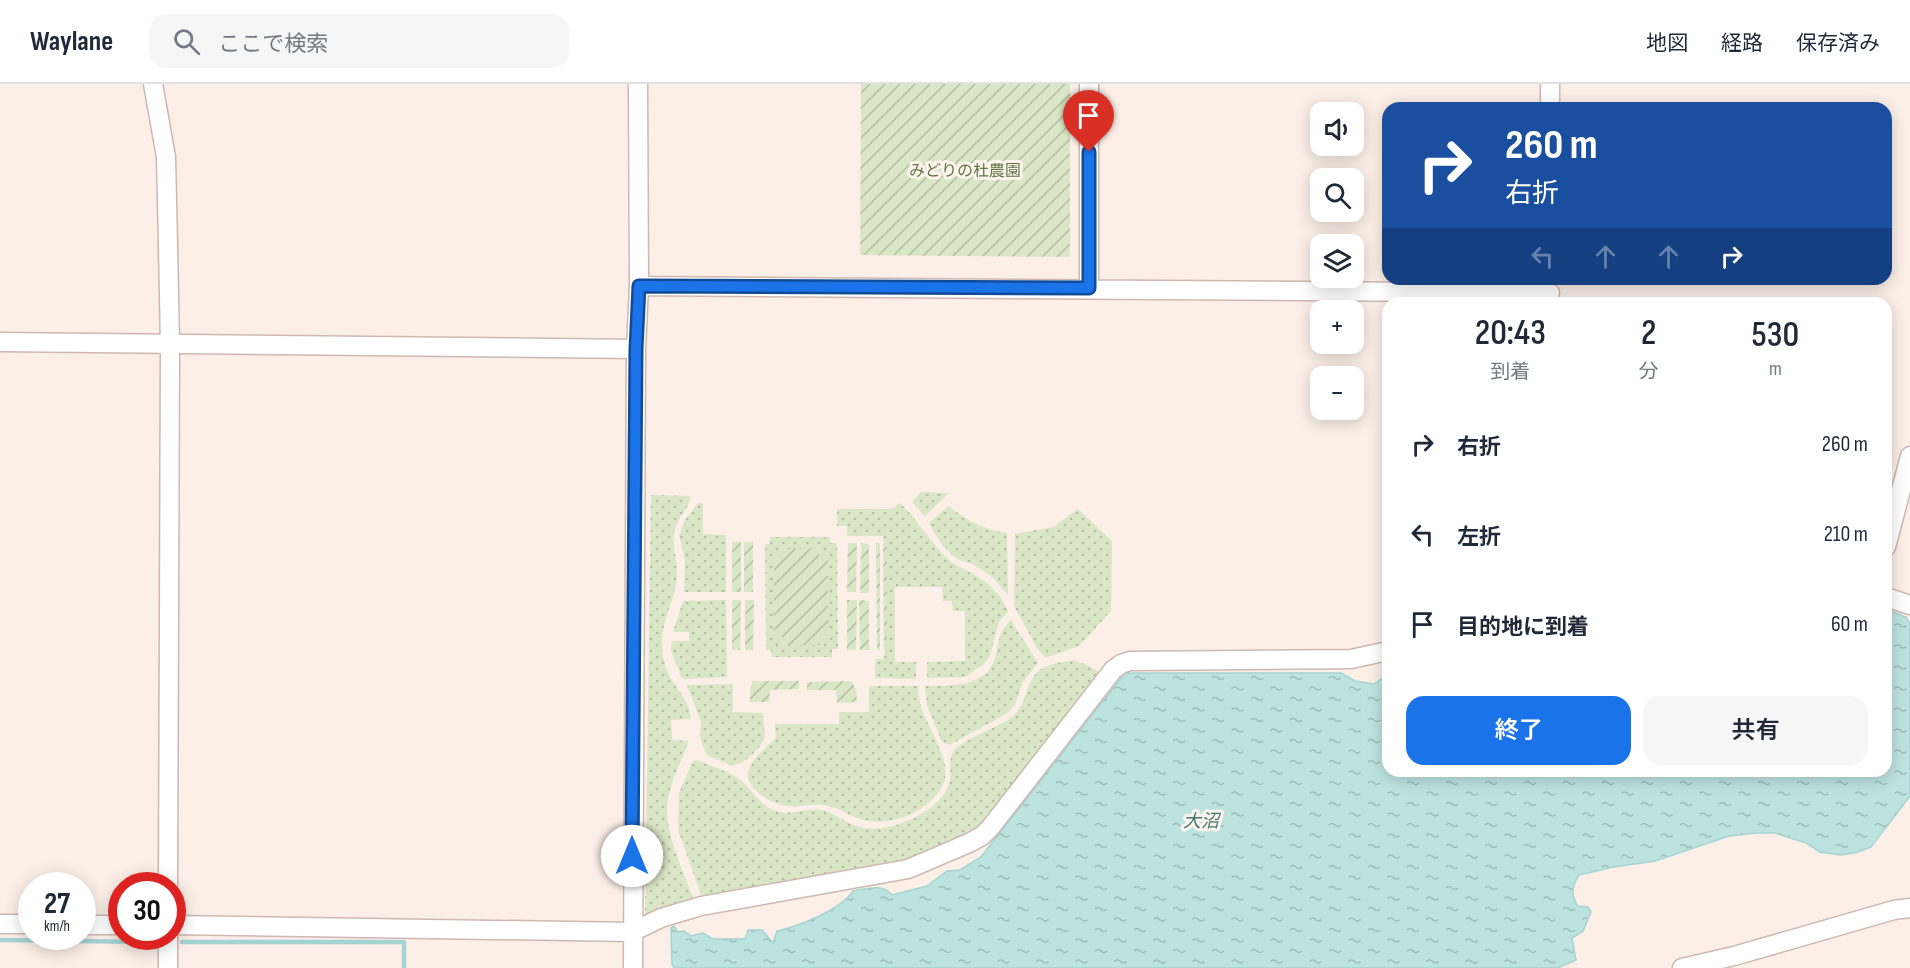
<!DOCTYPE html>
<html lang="ja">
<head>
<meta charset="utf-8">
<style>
  body { margin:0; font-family:"Sofia Sans Condensed","Noto Sans JP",sans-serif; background:#f6f6f7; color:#1f2937; height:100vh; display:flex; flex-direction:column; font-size:22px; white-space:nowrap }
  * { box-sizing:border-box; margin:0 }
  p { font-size:20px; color:#747a83 }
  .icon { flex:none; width:33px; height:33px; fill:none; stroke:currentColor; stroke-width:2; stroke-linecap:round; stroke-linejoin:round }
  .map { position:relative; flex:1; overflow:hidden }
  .details { position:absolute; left:1382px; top:213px; width:510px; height:480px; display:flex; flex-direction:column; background:#fff; border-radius:18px; box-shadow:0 3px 15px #0003 }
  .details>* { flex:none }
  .hud { position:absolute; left:1382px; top:18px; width:510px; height:183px; border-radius:18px; box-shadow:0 3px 15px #0003; background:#1a4fa0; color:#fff; overflow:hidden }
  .controls { position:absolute; left:1310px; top:18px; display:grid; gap:12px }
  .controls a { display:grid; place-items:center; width:54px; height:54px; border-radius:12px; background:#fff; box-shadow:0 3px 15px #0003; font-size:30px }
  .speed { position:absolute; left:18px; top:788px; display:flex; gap:12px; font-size:30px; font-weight:700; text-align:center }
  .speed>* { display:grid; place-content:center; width:78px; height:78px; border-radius:50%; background:#fff; box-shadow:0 3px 15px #0003; line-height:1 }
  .speed small { font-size:15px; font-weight:400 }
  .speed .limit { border:9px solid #d22; background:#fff; color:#111 }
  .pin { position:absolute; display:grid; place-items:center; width:51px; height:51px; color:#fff; margin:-62px -26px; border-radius:50% 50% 50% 0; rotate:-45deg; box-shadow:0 0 6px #0007 }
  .pin .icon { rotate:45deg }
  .me { position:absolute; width:66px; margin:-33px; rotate:0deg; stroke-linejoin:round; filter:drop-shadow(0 0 4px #0008) }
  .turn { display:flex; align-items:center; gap:21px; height:126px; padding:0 24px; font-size:27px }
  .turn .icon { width:78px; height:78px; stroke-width:2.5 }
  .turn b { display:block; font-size:42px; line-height:51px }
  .lanes { display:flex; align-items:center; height:57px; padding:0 24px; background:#0003; justify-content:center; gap:30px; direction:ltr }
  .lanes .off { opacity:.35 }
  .eta { display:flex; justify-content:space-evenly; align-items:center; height:102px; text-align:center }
  .eta b { font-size:36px; font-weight:600; line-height:42px }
  .primary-button { display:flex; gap:12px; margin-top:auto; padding:12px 24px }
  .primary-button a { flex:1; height:69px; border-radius:18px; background:#1a73e8; color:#fff; font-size:24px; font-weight:600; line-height:69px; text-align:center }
  .primary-button a+a { background:#f6f6f7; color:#1f2937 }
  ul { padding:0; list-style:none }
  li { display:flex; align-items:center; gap:18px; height:90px; padding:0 24px }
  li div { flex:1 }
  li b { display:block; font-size:22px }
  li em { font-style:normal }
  header { display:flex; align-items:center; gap:36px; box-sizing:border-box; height:84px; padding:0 30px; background:#fff; border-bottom:2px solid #e0e1e3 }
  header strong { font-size:28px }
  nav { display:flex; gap:33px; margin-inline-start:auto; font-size:21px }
  .search { width:420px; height:54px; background:#f6f6f7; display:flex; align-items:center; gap:15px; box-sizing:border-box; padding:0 21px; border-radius:18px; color:#747a83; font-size:22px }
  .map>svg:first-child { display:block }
</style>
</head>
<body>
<header>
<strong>Waylane</strong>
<div class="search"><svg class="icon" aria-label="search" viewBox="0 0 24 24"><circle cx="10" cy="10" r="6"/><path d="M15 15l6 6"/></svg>ここで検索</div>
<nav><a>地図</a><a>経路</a><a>保存済み</a></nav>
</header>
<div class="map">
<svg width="1910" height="884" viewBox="0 0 1910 884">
  <defs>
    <pattern id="grass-dots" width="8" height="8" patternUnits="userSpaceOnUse" patternTransform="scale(1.5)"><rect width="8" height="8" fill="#dae7c7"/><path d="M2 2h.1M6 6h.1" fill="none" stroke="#b5bea4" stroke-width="1.8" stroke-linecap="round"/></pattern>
    <pattern id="garden-furrows" width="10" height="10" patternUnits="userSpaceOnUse" patternTransform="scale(1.5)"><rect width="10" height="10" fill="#dae7c7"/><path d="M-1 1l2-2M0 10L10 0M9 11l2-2" fill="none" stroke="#b5bea4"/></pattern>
    <pattern id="water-ripples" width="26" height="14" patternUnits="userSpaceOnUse" patternTransform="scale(1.5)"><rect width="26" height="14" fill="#bde3e1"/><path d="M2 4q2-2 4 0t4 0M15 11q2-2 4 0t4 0" fill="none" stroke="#9ebbb9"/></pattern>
  </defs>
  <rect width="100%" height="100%" fill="#fbefe7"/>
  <path fill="url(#grass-dots)" fill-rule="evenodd" d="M921,408L949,409L925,432L912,418Z
    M651,411L690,412C690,424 678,433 675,445C671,458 677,473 677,486C678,510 664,530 662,554C661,569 665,585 673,598C681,611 690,619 691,635L671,636L672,656L689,657C682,676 667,704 667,724C667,754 683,786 693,814L689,819L645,838Z
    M698,419H703V450L726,451V508H684L685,477L679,451L685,436Z
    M900,419C918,436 930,459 949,476C956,482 965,485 973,490C989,498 1001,511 1008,527L999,538L989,574L983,581L965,593L927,594V578L965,577V527H953L952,517H943L942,503H895V578H916V595L875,594V575H884L885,566H887L886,459H884L883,452H847V442H837V425H891Z
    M948,422C968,437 982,445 1007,449L1008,511L993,494L982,486L973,480L959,476L951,470L942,461L929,439Z
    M1078,425L1112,457L1111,527L1079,562L1045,574L1037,564L1014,522L1015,450L1053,443Z
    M770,453H830V459H837L838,565H832V573H772L771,566H766L765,460H770ZM782,465H819L827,552L783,561L774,474L782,473Z
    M726,516L727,593L685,595L681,593L671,566L672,557H689V548H673L683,517Z
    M1011,536L1038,579L1023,598L1015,621L1008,629L950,661L942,658L927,622L925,602C952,602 990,603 996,570C999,555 1000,546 1011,536Z
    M1073,576L1087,581L1100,588V596L1046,657L984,742L908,781L702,813L678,746L679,709L693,677L697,676C710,682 727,686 739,695C750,703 756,716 769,724C787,735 804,723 822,726C836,729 846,740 860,743C885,750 922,734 939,716C961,694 941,681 957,663C974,651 996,644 1012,633C1029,620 1024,592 1045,583C1053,579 1064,578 1073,576Z
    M733,600V628L763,629L765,653C759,666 747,678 733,682L708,672L703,663L700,651L701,638L687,601Z
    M869,602H918C919,609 919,618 922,625C928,644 952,678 944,698C932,728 887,746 857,734C845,730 837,722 823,721C809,719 796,725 782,721C768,718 742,702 749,685C753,673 768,662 776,654L775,640H839V628H869Z"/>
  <path fill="url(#garden-furrows)" d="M861,0H1070V173L860,171Z
    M732,458H741V508H732Z
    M744,458H753V508H744Z
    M848,459H857L856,508H847Z
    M861,459L869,460V509H860Z
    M876,459H880V566H877Z
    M883,459H887V566H884Z
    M819,464V473H828V552L820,553V561L783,562V553H774V474L781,473L782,465Z
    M732,516H741L740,566H732Z
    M745,516H754L753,566H745Z
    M847,516H857L856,566H847Z
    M859,516L869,517V566H860Z
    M753,597H799V605L770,606L769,618H750V605Z
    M851,597L856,605L857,618L837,619L836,606H807V598Z"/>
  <path fill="url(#water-ripples)" stroke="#a4d4d2" stroke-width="1.5" d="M1888,526L1906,533L1910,540V712L1871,763L1858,768L1841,771L1820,768L1806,759L1775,749H1756L1729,752L1655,777L1613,783L1579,791C1572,801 1570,811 1578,822L1588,823L1591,828L1583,847L1572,854L1576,876L1558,884H674L672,880L671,844L674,842L678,848L684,847L691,852L703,849L713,855H745L748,846H762L773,859L777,847C799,842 841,826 853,807C866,805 883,799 892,811L927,802L947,787L960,786L981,773L1125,589H1341L1355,597L1374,600L1384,593L1387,594L1388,687H1886V529Z"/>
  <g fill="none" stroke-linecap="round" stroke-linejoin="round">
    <path stroke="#a4d4d2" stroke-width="4.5" d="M0,856L152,858
      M182,858H404V884"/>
    <defs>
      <path id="minor" d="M153,0L166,73L168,162L170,260L168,801
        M1550,0V24
        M639,202L1550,209
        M1089,205V0
        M0,258L636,265
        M1886,463L1910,372
        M1886,513L1910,521
        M0,840H32
        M82,841H122
        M172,841L632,848L661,834L701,822L908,785L969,759L982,752L990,744L1113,586L1121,580L1130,577L1351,575L1388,567
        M168,884V852
        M633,884L636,265L639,202L638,0
        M1682,884L1734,872L1894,826L1910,824"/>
    </defs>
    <use href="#minor" stroke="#ceb8b1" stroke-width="21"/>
    <use href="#minor" stroke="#fff" stroke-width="18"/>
  </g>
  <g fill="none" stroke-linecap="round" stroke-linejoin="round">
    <defs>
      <path id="route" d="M632,772L636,265L639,202L1089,204V68"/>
    </defs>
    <use href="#route" stroke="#114b97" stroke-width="15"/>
    <use href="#route" stroke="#1a73e8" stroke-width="10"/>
  </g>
  <g text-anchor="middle" stroke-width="6" stroke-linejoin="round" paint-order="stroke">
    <g font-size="16" fill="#5e7846" stroke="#fef4ed">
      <text x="965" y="92">みどりの杜農園</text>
    </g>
    <g font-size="18" font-style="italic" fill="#427675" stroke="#fef4ed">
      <text x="1201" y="743">大沼</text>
    </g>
  </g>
</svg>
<div class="controls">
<a><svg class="icon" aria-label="sound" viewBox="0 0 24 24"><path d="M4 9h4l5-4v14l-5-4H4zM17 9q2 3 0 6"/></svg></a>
<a><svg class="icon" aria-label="search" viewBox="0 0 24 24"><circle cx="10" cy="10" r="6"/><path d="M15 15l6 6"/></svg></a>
<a><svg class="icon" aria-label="layers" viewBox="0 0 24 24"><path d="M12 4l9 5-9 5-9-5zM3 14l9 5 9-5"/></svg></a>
<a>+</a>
<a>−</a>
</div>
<div class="speed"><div>27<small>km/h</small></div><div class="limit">30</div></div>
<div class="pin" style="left:1089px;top:68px;background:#d93025"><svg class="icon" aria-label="arrive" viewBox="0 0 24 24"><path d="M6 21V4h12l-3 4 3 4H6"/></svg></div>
<svg class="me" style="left:632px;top:772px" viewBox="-20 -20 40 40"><circle r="19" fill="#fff"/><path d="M0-13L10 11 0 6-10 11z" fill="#1a73e8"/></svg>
<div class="hud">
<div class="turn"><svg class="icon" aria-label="right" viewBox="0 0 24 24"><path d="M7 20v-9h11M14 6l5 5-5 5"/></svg><div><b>260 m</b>右折</div></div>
<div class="lanes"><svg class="icon off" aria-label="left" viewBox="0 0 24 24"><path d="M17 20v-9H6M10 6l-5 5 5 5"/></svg><svg class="icon off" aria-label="ahead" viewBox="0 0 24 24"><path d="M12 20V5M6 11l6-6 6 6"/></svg><svg class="icon off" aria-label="ahead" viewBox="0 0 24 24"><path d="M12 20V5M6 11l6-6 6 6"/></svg><svg class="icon" aria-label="right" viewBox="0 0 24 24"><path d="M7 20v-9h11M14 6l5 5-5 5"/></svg></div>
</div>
<section class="details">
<div class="eta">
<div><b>20:43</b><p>到着</p></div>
<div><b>2</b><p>分</p></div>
<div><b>530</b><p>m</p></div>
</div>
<ul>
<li><svg class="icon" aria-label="right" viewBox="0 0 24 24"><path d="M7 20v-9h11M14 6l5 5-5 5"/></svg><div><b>右折</b></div><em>260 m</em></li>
<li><svg class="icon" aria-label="left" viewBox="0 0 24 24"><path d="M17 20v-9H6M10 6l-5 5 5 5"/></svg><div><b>左折</b></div><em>210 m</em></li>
<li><svg class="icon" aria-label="arrive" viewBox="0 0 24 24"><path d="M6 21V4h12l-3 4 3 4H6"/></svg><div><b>目的地に到着</b></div><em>60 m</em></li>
</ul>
<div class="primary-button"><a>終了</a><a>共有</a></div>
</section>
</div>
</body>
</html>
